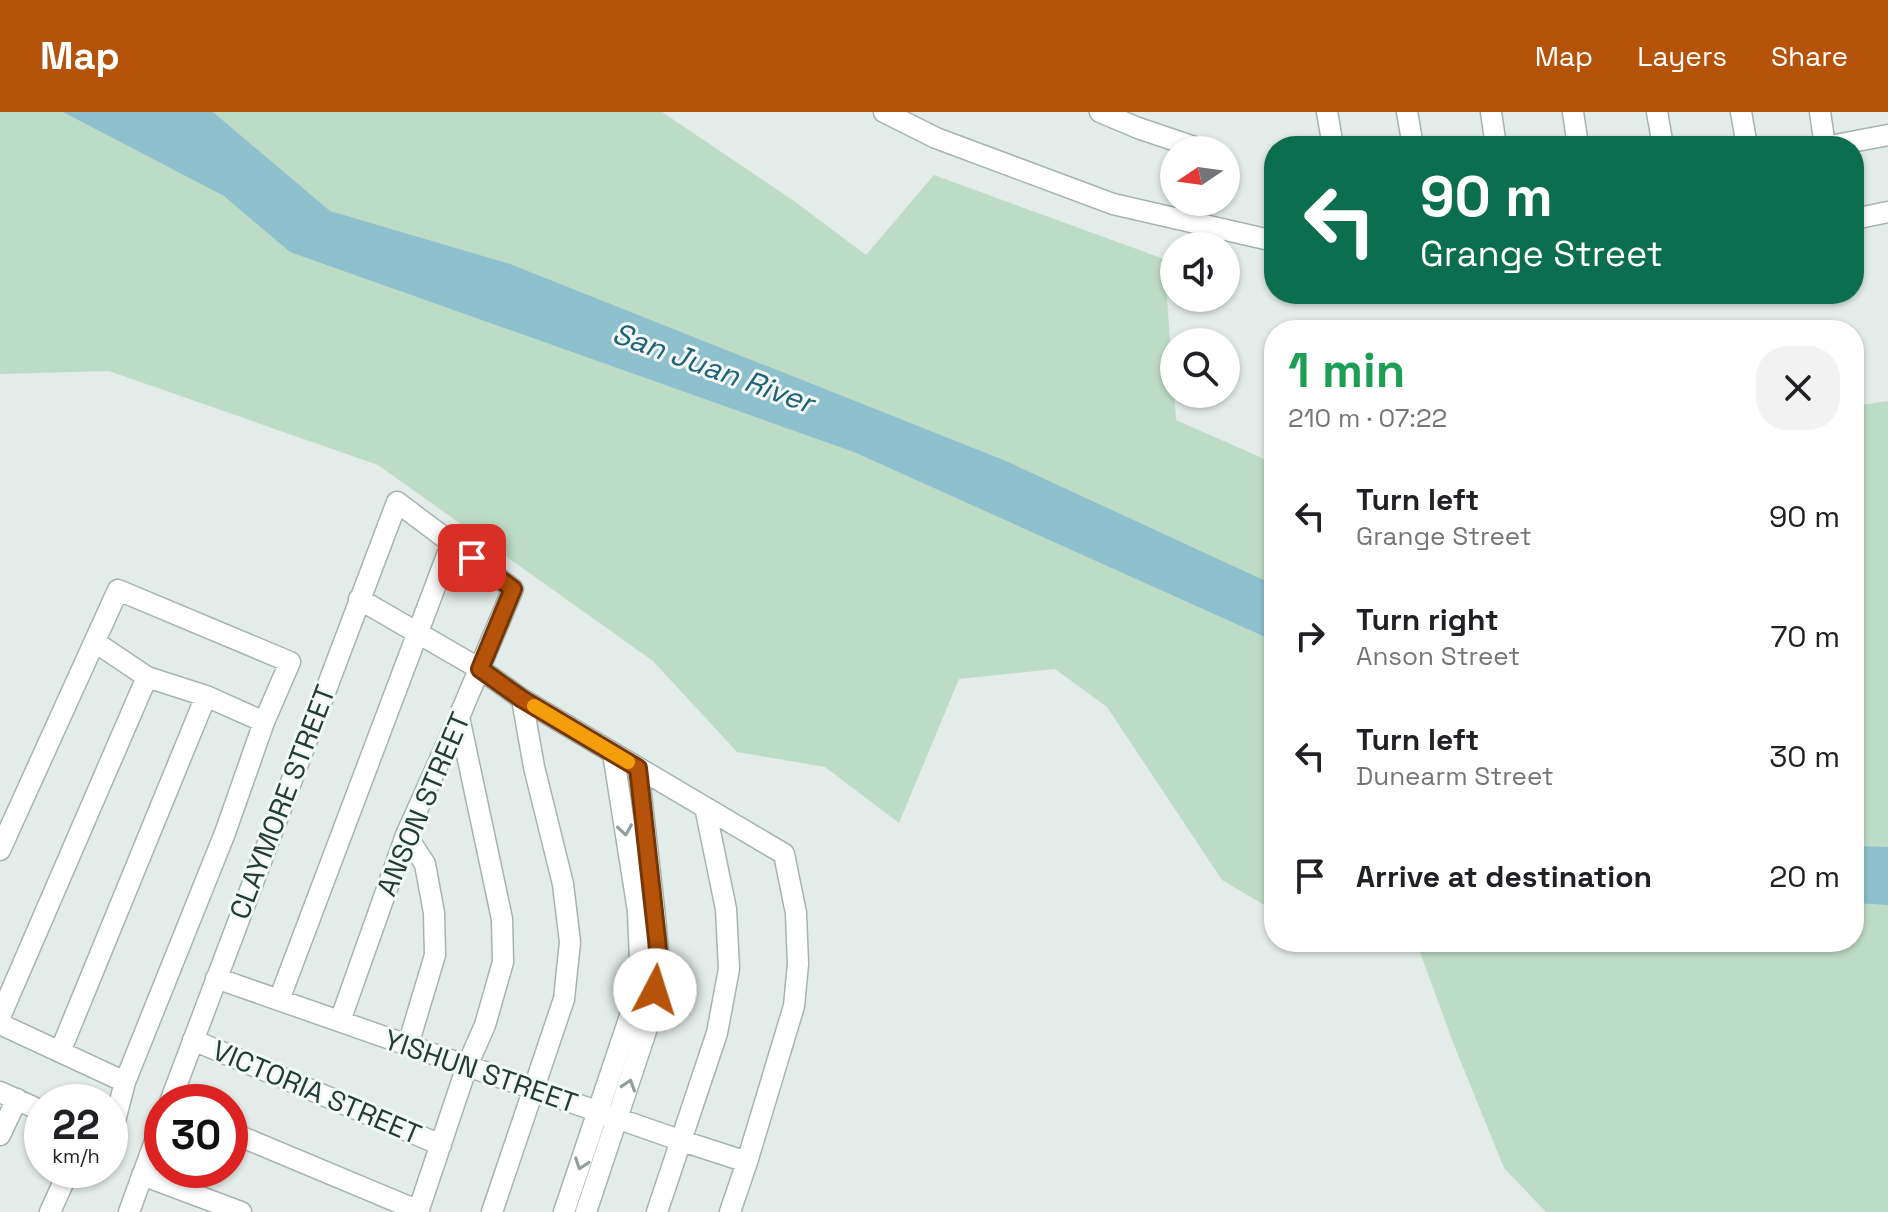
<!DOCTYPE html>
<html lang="en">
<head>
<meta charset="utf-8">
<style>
  body { margin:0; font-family:"Space Grotesk",sans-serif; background:#f2f2f2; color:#202124; height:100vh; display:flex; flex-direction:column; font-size:30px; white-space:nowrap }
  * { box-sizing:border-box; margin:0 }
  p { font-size:26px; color:#757577 }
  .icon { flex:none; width:44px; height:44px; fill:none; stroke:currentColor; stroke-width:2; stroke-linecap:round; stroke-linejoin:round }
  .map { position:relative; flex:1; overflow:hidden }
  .sheet { position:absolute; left:1264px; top:208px; width:600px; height:632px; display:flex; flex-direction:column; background:#fff; border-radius:32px; box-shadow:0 2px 6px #0004 }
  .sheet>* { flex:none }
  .hud { position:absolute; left:1264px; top:24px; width:600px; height:168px; border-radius:32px; box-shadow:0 2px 6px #0004; background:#0b6e4f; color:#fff; overflow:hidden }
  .needle { width:52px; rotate:257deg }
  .fabs { position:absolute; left:1160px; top:24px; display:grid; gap:16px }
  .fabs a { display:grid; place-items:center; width:80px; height:80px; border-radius:50%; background:#fff; box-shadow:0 2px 6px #0004; font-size:40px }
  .speed { position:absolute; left:24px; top:972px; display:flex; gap:16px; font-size:40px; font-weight:700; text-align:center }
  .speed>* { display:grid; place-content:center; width:104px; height:104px; border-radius:50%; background:#fff; box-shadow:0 2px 6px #0004; line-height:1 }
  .speed small { font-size:20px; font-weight:400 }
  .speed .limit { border:12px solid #d22; background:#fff; color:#111 }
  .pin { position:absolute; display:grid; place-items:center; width:68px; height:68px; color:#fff; margin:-34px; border-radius:16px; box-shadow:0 4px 12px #0006 }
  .me { position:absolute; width:88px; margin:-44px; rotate:5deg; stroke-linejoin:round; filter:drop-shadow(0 0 6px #0008) }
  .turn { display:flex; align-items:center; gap:28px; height:168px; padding:0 24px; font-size:36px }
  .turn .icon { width:104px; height:104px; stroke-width:2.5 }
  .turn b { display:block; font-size:56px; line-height:68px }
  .round { display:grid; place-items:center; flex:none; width:84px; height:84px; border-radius:32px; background:#f2f2f2 }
  .head { display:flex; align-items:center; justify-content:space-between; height:136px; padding:0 24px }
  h1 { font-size:48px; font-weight:800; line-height:60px; color:#1e9e55 }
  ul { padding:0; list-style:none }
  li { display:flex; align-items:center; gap:24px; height:120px; padding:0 24px }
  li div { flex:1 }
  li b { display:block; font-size:30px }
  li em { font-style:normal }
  header { display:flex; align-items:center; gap:48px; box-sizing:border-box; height:112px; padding:0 40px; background:#b45309; color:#fff }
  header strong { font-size:38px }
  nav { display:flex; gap:44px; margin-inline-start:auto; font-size:28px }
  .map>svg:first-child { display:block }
</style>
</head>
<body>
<header>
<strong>Map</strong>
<nav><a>Map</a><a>Layers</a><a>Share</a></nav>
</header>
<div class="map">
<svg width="1888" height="1100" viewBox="0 0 1888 1100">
  <rect width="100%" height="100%" fill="#e3ece8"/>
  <path fill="#bddcc7" d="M0,0H662L794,89L866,143L934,63L1164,147L1176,308L1269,349L1274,350V793L1266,794L1222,768L1107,595L1055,557L959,567L899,711L825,655L737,640L653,549L378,353L109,259L0,262Z
    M1888,289V1100H1546L1504,1056L1454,933L1420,840L1406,830H1854V294Z"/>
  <path fill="#8ec0ce" d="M63,0H213L330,99L510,152L1006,349L1274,473V529L854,340L290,140L224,84Z
    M1854,734L1888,735V793L1854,791Z"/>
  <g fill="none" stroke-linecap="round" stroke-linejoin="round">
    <defs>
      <path id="minor" d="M884,0L936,26L1113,92L1274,129
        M1100,0L1138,16L1203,38
        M1327,0L1333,34
        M1407,0L1413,34
        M1491,0L1496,34
        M1573,0L1578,34
        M1657,0L1663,34
        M1741,0L1747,34
        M1820,0L1825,34
        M1830,34L1888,23
        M1854,107L1888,100
        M359,487L480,557L522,587L784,742L796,801L798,852L794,894L747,1050L730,1100
        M95,530L147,565L206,584L264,610L225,721L125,970L110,1028
        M406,723L425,752L434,801L435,843L408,933
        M0,738L118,478L290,550L264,610
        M216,866L682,1029L747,1050
        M279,888L452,430
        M0,905L147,565
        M0,912L125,970
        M193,928L441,1033
        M60,940L206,584
        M0,980L42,999
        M170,990L397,390L513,477L459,605L406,723L340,909
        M230,1020L419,1099
        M0,1023L17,987
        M142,1063L241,1100
        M50,1100L69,1058
        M129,1100L162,1010
        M418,1100L467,954L485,913L503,850L502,807L459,605
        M492,1100L564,887L570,830L563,772L534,655L522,587
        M564,1100L630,904L640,849L638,799L613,641
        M586,1100L650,907L659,850L655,805L638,656
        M657,1100L717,921L729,857L726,797L705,695"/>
    </defs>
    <use href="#minor" stroke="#a6b4af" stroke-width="23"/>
    <use href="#minor" stroke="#fff" stroke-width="20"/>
  </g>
  <defs><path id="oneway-chevron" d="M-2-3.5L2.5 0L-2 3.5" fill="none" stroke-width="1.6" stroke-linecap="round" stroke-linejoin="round" transform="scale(2)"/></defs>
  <g stroke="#919e9b">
    <use href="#oneway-chevron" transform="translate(625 718) rotate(81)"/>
    <use href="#oneway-chevron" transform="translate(629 973) rotate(-72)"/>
    <use href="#oneway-chevron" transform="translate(581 1052) rotate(109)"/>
  </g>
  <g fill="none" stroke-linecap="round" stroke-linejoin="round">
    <defs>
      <path id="route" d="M472,446L513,477L480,557L522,587L638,656L657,827L659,850L655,878"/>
    </defs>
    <use href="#route" stroke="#753606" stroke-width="20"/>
    <use href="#route" stroke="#b45309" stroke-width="14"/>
    <path stroke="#f59e0b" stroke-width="14" d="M534,594L628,650"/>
  </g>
  <g text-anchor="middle" stroke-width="6" stroke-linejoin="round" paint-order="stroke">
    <g font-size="28" fill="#233c37" stroke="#f3f9f6">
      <text transform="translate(282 690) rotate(-69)" y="10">CLAYMORE STREET</text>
      <text transform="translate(423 692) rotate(-67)" y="10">ANSON STREET</text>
      <text transform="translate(481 959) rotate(19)" y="10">YISHUN STREET</text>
      <text transform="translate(317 980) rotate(23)" y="10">VICTORIA STREET</text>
    </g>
    <g font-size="30" font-style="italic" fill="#206276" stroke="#f3f9f6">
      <text transform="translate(713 256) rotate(20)" y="10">San Juan River</text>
    </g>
  </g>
</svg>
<div class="fabs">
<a><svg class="needle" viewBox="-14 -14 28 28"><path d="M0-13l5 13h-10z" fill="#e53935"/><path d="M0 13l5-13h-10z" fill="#757577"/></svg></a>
<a><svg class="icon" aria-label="sound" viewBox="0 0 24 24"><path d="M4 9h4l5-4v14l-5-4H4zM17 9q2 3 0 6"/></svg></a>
<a><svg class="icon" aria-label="search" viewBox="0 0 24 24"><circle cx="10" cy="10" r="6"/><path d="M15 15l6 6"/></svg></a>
</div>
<div class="speed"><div>22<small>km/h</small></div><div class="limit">30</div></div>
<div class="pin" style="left:472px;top:446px;background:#d93025"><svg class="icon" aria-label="arrive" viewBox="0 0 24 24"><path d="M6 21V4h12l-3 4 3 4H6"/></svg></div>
<svg class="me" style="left:655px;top:878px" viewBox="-20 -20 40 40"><circle r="19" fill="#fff"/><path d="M0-13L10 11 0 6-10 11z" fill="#b45309"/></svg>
<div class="hud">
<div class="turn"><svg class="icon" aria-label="left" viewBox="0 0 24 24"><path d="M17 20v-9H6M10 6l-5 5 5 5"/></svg><div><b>90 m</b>Grange Street</div></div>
</div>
<section class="sheet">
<div class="head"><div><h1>1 min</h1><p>210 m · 07:22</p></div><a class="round"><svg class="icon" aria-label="close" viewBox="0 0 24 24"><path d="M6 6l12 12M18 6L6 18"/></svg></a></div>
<ul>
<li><svg class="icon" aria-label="left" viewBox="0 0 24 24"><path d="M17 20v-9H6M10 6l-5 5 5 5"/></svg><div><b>Turn left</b><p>Grange Street</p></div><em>90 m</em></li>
<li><svg class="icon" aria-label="right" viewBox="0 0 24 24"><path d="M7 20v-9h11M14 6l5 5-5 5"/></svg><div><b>Turn right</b><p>Anson Street</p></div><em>70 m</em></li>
<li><svg class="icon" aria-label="left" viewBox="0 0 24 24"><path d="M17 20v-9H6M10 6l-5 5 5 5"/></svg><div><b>Turn left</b><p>Dunearm Street</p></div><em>30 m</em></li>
<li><svg class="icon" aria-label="arrive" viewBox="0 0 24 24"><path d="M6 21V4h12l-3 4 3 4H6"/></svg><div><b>Arrive at destination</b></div><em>20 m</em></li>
</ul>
</section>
</div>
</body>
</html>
